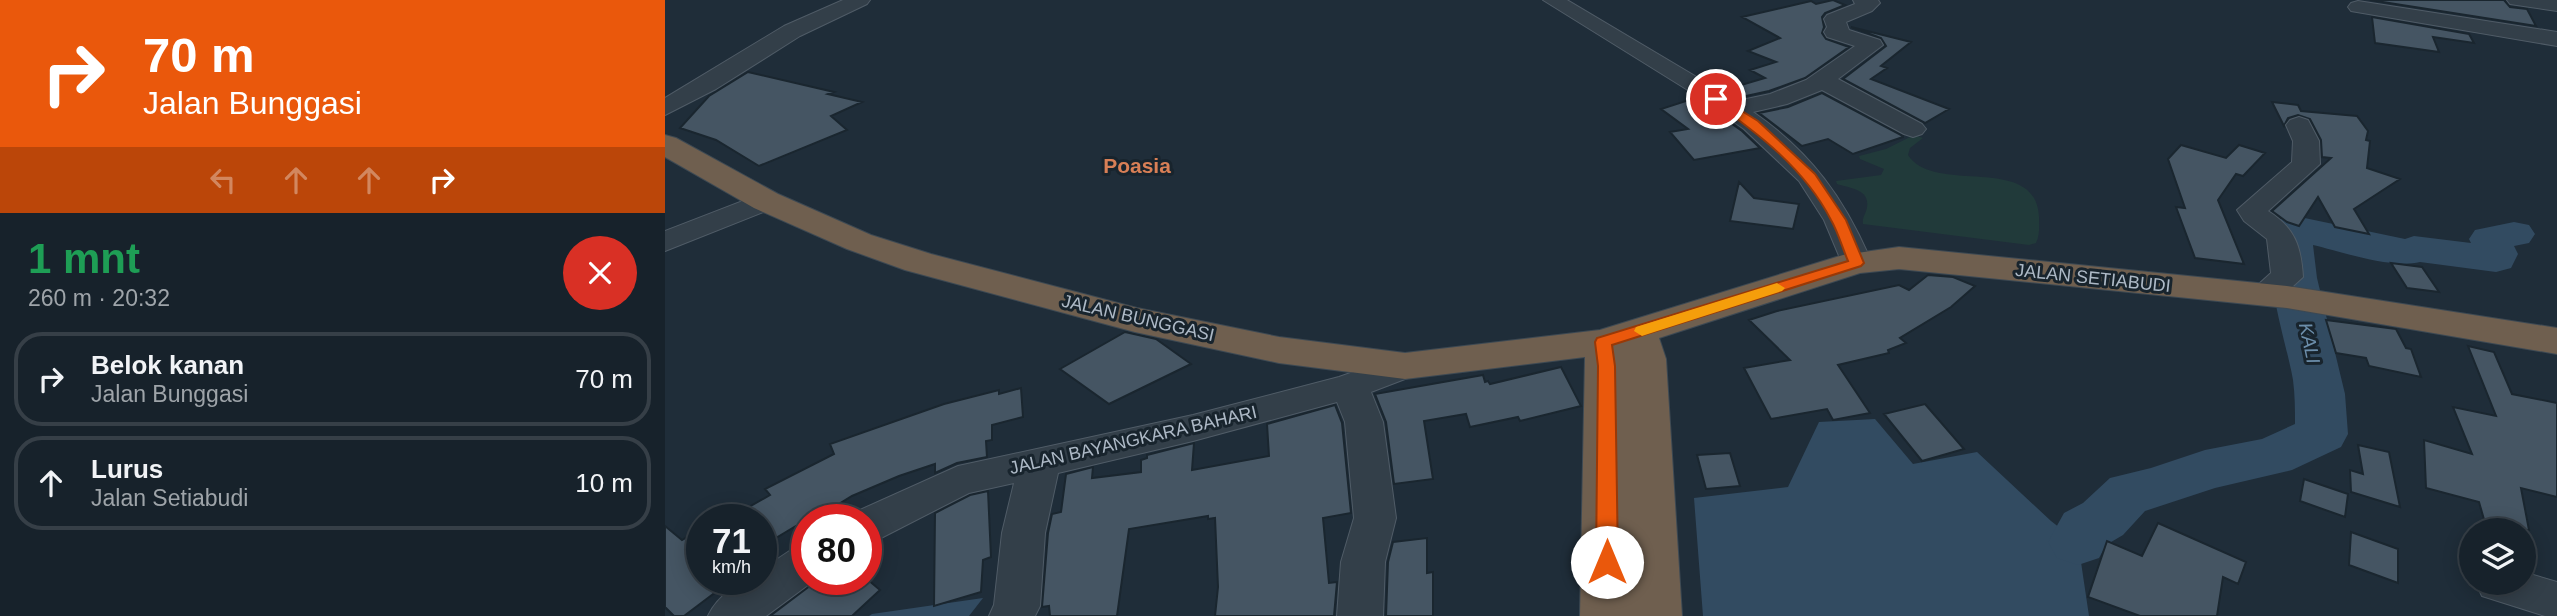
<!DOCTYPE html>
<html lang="id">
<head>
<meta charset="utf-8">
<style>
  body { margin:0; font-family:Arial,sans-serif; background:#242f37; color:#f1f3f6; height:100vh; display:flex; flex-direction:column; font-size:26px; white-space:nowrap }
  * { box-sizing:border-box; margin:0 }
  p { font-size:23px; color:#9ea4a9 }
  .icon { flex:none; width:38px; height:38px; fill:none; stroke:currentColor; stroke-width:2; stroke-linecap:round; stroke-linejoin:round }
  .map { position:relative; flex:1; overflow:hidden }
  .details { display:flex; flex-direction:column; background:#17222b; width:665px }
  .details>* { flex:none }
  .banner { background:#ea580c; color:#fff; overflow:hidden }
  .buttons { position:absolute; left:1794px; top:518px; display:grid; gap:14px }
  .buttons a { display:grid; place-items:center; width:77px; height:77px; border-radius:50%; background:#17222b; box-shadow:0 4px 18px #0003,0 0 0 2px #363f47; font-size:35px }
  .speed { position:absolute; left:21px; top:504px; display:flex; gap:14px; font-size:35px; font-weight:700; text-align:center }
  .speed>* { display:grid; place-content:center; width:91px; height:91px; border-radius:50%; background:#17222b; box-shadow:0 4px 18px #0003,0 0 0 2px #363f47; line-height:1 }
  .speed small { font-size:18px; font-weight:400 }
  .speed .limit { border:10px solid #d22; background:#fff; color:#111 }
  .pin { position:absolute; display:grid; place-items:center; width:60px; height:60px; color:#fff; margin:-30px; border:4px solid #fff; border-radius:50%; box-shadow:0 2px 7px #0007 }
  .me { position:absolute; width:77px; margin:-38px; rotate:0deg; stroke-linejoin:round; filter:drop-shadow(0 0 5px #0008) }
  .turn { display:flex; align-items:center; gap:24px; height:147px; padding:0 28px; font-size:32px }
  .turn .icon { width:91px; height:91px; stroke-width:2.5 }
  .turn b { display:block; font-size:49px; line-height:60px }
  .lanes { display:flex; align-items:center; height:66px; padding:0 28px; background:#0003; justify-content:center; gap:35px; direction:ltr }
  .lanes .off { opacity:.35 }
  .round { display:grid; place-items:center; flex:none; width:74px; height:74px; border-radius:37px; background:#242f37 }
  .overview { display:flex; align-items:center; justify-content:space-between; height:119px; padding:0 28px }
  h1 { font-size:42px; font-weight:700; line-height:52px; color:#1e9e55 }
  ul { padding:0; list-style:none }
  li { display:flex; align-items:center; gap:21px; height:94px; margin:0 14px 10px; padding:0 14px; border:4px solid #363f47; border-radius:28px }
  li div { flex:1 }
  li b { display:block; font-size:26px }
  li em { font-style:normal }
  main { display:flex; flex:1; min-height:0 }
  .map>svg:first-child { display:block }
</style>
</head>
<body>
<main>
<section class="details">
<div class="banner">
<div class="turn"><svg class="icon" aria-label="right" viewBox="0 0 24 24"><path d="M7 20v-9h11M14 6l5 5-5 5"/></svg><div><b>70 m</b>Jalan Bunggasi</div></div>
<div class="lanes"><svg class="icon off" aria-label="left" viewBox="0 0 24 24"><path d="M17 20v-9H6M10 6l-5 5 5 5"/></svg><svg class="icon off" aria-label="ahead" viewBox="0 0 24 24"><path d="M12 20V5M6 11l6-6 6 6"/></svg><svg class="icon off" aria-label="ahead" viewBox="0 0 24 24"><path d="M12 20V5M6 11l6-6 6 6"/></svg><svg class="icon" aria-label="right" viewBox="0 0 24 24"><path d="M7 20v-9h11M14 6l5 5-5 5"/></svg></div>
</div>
<div class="overview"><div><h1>1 mnt</h1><p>260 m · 20:32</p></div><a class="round" style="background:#d93025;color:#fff"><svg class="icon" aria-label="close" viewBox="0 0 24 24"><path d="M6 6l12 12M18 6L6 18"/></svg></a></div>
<ul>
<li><svg class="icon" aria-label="right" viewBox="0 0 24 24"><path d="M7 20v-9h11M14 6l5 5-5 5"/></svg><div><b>Belok kanan</b><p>Jalan Bunggasi</p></div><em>70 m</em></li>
<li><svg class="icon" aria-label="ahead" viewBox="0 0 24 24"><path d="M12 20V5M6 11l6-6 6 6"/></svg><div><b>Lurus</b><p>Jalan Setiabudi</p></div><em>10 m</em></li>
</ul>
</section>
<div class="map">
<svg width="1892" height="616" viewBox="0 0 1892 616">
  <rect width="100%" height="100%" fill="#1f2d39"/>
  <path fill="#213a3a" d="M1249,135L1258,138L1245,148L1243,155C1269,196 1371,152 1374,217C1374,226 1375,235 1371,243L1364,245L1198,224C1197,217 1201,214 1202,207C1205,189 1184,188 1172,184L1171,181L1216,175L1219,169L1195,159L1194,156L1221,149Z"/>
  <path fill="#324b61" d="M1210,419L1248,464L1312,452L1386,521L1413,542L1424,616H1038L1029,498L1123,487L1154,422Z
    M318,598L304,616H204L207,614Z"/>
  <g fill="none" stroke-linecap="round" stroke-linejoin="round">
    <path fill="#324b61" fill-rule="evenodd" d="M1630,216L1740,239L1749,236L1806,243L1804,239L1810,230L1849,222L1864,225L1870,234L1864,243L1849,246L1853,254L1846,268L1831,272L1755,262C1726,269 1677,252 1648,245L1652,278L1680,394L1683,434L1676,447L1627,470L1550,488L1480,511L1458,535L1441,545L1434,558L1413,565L1392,558L1383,542L1399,513L1418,503L1445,478L1486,468L1540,450L1597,439L1630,424C1630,410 1630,395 1628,380C1621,338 1590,256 1616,219Z"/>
  </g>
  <path fill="#455563" stroke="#1a262f" stroke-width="2" d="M1168,0L1180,5L1160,13L1157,17L1159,27L1157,33L1161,39L1184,47L1140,78L1104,91L1072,98L1059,90L1100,78L1085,70L1111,62L1083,51L1115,38L1077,17L1146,1L1151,4Z
    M1705,0H1839L1845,7L1862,9L1871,26Z
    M1707,17L1804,34L1809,43L1768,37L1774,52L1710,43Z
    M1186,27L1246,42L1216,66L1222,68L1206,79L1284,109L1260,123L1178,79L1221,46L1216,38Z
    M83,72L169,92L163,94L197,102L166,116L182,130L94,166L51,140L15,128L44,96Z
    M1157,93L1238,136V137L1188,154L1163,139L1137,146L1094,113L1123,107Z
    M1030,98L1077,131L1095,148L1029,160L1005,132L1023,129L996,109Z
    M1607,102L1633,105L1636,111L1692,116L1703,131L1701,140L1705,141L1702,168L1735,179L1689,209L1704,234L1670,227L1653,197L1634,226L1622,222L1607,211L1666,158L1657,157L1656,140L1645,119L1633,115L1623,118L1619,126Z
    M1516,145L1561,158L1574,145L1600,153L1578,176L1571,174L1553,200L1579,264L1530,258L1511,207L1520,208L1503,159Z
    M1074,182L1089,198L1134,204L1128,229L1065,221Z
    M1726,263L1757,267L1774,292L1742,288Z
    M1263,275L1288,277L1310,286L1286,307L1235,338L1241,343L1223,350L1224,353L1173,365L1205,413L1168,420L1162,409L1106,419L1079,368L1125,360L1084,320L1112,311L1234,285L1244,290Z
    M1661,320L1731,329L1741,348L1746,349L1756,377L1704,366L1701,358L1671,353Z
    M460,332L491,339L526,364L444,404L395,369Z
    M1803,346L1829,352L1847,394L1892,403V497L1856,488L1864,530H1822L1814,502L1761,488L1759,440L1807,454L1788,407L1831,416Z
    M896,367L916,406L855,421L853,417L805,427L801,414L759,421L768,479L729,484L721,422L710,394L818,375L820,382L823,381L825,384Z
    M356,388L358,417L327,425V440L321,441L322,457L292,463L270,473V464L234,476L187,496L148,520H142V524L134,529L131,526L96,547V520H61L105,495L100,489L169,454L165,444L279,404L334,390V394Z
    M1260,404L1299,449L1257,461L1219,414Z
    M670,405L677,423L686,513L658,518L664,583L672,582L669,616H550L553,587L550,518L543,519V516L464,529L452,616H385L384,606L377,607L383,533L387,514L396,512L401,474L428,467L427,478L476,472V460L482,458V455L529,443L527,470L604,456L602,424Z
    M1693,445L1724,452L1735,507L1686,492L1685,470L1698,474Z
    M1065,453L1075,486L1041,489L1032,455Z
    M1639,479L1683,494L1680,517L1635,501Z
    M323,491L326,557L318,560L316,592L269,606L270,513L305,495Z
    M1493,523L1581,562L1573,584L1558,577L1552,616H1475L1423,597L1442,541L1477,556Z
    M0,526L17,540L37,528V579H68L19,616H9L0,607Z
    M1686,532L1733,549V583L1684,565Z
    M762,538V573L768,572V616H721L723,562L728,542Z
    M154,579H202L215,590L187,616H105Z"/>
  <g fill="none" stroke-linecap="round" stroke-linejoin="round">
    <defs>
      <path id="minor" d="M178,0H205L202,4L135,36L51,89L0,115V98L119,26Z
        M878,0H902L1072,101L1105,94L1141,80L1190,46L1162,37L1159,32L1162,27L1159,19L1162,15L1190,4L1188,0H1213L1215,3L1207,11L1181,22L1184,30L1215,40L1218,45L1173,79L1257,124L1261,129L1257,134L1248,137L1239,134L1157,90L1122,104L1088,112C1146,152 1180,199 1207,263L1202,270L1191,272L1180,270L1159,220L1134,181L1079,129L1026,92Z
        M1842,0H1892V11L1845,4Z
        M1693,1L1892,32V46L1686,11L1683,7L1686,3Z
        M1634,117L1643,120L1654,141L1655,164L1603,211C1630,228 1636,246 1638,277L1627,287L1628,296L1624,303L1612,306L1600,303L1596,296L1595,283L1606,273L1602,239L1579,221L1572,210L1627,162L1628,141L1621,125L1625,120Z
        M101,192L111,195L115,201L111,207L0,251V231Z
        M740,354L753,358L758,366L753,374L706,392L718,422L731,518L720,562L718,616H672L676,562L689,518L680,422L672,402L528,441L393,473L380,533L375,606L370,616H324L329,605L337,533L349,483L304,493L216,538L201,542V520H183L186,514L293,466L528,415L674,377Z
        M142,545V579H151L101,616H43C52,597 74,579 96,579V570L126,550Z
        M1858,572L1892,582V616H1880L1817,596L1811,583H1858Z"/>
      <path id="highway" d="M0,135L11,138L113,194L206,235L266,254L472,308L614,337L740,353L935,330L1178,255L1234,247L1622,286L1892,328V354L1622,308L1234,269L1195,273L994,338L1001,359L1017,616H915L920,357L740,379L614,363L470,332L240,270L182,249L89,208L0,157Z"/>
    </defs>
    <use href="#minor" stroke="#505c67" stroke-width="2"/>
    <use href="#highway" stroke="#3d4953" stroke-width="2"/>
    <use href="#minor" fill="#333f49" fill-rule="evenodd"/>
    <use href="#highway" fill="#6f5f4f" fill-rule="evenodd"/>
  </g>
  <path fill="#ea580c" stroke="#983908" stroke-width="2" d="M1051,95L1093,121L1150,174L1181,220L1199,263L1196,266L947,345L950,366L953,562L949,568L942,571L935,568L931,562L933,366L930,342L932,338L1183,261C1177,247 1173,232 1166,220C1140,169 1093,133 1047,101V96Z"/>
  <path fill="#f59e0b" d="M1112,283L1120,288L1117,291L983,334L977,336L969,331L971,327Z"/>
  <g text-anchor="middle" stroke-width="6" stroke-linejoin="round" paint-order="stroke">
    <g font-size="18" fill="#adb9c6" stroke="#18242d">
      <text transform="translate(1428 278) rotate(6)" y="6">JALAN SETIABUDI</text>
      <text transform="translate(473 318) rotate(13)" y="6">JALAN BUNGGASI</text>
      <text transform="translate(468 440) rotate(-13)" y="6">JALAN BAYANGKARA BAHARI</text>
    </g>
    <g font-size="19" font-style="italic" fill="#6c8eab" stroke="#18242d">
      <text transform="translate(1645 343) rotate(78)" y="7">KALI</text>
    </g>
    <g font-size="21" font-weight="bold" fill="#d87f56" stroke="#18242d">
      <text x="472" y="173">Poasia</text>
    </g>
  </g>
</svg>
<div class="buttons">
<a><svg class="icon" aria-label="layers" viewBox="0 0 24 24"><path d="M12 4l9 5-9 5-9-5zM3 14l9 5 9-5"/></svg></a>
</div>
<div class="speed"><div>71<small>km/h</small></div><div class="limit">80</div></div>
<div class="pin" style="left:1051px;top:99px;background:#d93025"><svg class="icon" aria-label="arrive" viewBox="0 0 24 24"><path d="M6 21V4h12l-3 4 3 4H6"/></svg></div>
<svg class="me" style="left:942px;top:562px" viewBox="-20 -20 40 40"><circle r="19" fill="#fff"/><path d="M0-13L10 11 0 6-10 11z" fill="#ea580c"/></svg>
</div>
</main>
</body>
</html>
